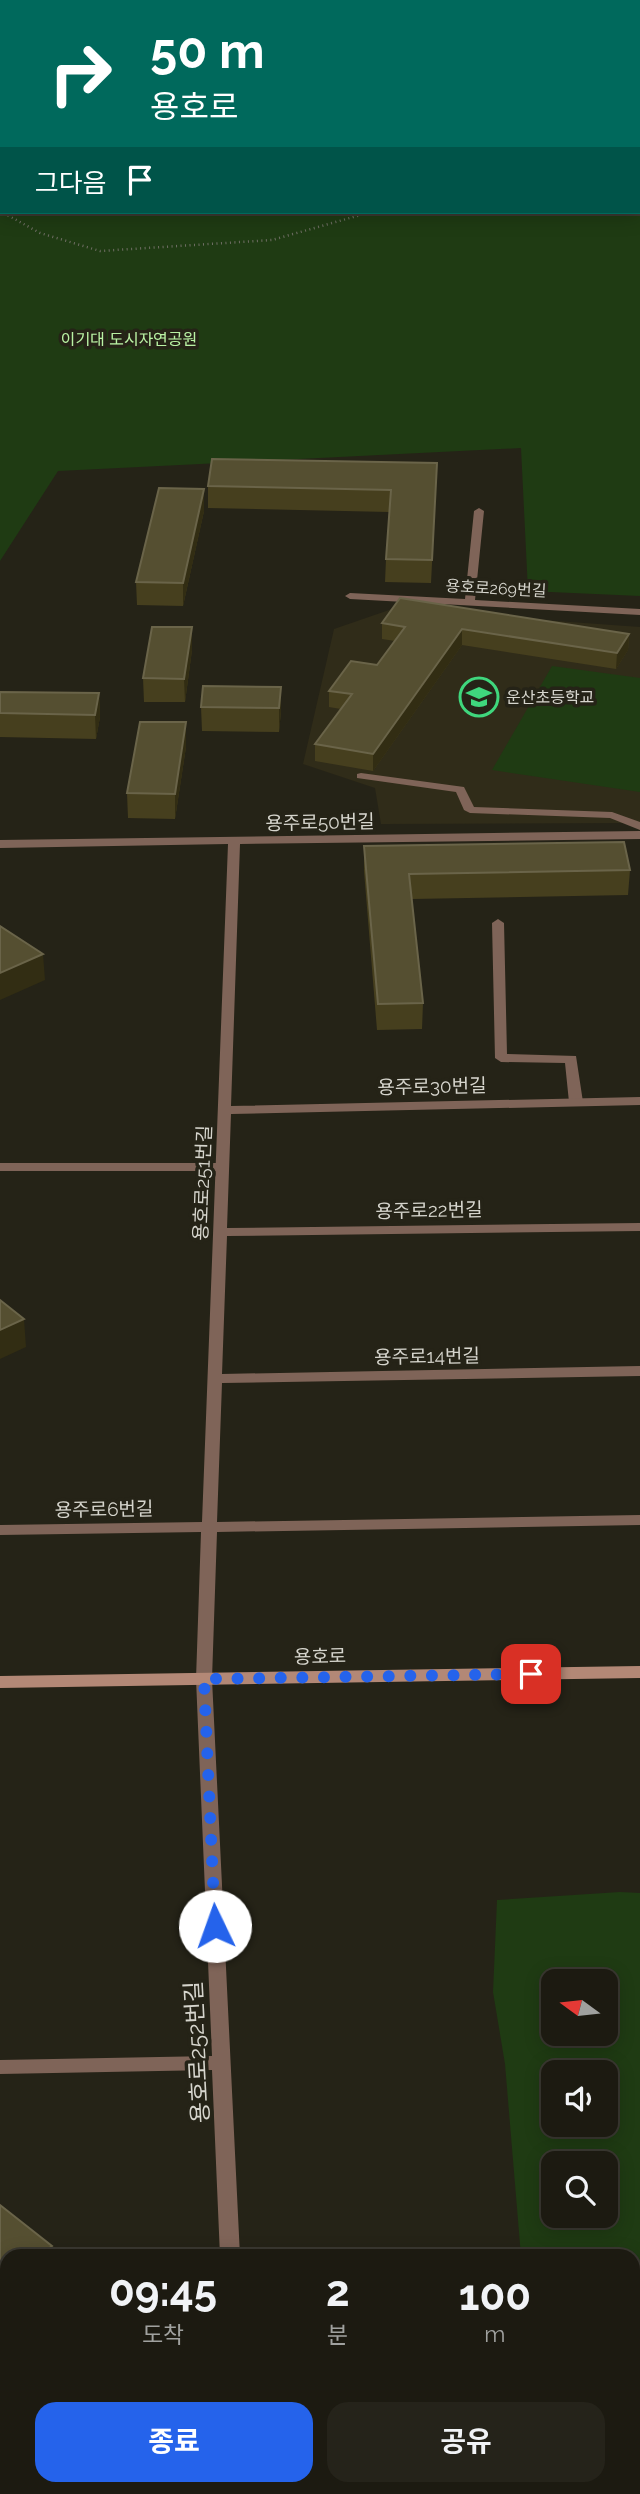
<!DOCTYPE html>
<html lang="ko">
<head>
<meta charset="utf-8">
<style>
  body { margin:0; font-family:Raleway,"Noto Sans KR",sans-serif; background:#25231a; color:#f1f3f6; height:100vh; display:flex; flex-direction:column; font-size:26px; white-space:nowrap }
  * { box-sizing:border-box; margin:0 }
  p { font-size:23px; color:#a0a19f }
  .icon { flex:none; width:38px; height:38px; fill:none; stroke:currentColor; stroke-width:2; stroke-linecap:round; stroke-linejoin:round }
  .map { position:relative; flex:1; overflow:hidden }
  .sheet { position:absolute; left:0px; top:2249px; width:640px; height:247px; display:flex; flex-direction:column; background:#1c1a11; border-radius:21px 21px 0 0; box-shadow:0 4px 18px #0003,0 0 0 2px #3a3831 }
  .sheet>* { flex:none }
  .hud { position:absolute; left:0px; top:0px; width:640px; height:214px; box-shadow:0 4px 18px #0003,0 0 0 2px #3a3831; background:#00695c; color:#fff; overflow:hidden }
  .needle { width:46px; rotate:285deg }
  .controls { position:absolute; left:541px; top:1969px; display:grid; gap:14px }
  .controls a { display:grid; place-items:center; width:77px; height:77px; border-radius:14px; background:#1c1a11; box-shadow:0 4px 18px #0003,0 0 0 2px #3a3831; font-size:35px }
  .pin { position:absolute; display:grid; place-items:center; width:60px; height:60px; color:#fff; margin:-30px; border-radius:14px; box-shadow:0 4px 10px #0006 }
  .me { position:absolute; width:77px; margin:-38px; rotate:357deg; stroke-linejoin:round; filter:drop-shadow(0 0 5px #0008) }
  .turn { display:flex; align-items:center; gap:24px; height:147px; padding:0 35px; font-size:32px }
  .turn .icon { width:91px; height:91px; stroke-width:2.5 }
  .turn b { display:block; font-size:49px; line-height:60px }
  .then { display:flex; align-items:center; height:66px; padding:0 35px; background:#0003; gap:14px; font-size:26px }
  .eta { display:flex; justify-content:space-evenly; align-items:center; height:119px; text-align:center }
  .eta b { font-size:42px; font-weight:700; line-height:49px }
  .button { display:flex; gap:14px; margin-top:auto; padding:14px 35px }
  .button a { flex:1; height:80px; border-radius:21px; background:#2563eb; color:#fff; font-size:28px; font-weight:700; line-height:80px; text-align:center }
  .button a+a { background:#25231a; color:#f1f3f6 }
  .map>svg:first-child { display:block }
</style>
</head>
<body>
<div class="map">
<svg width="640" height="2494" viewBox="0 0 640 2494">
  <rect width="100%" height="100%" fill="#252317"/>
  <path fill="#302c19" d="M392,609L640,627V823L381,824L375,788L303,764L334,629Z
    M297,2488L299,2494H0V2489H12Z"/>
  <path fill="#1f3b13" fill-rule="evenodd" d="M0,0H640V596L528,591L521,448L58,471L0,561ZM2,2H639V212H2Z
    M552,666L640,678V792L492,770Z
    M620,1892L640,1893V2379L634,2385V2256H521L505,2064L493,1992L497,1900ZM553,1981H606V2034H553ZM606,2072V2124H553V2072ZM553,2163H606V2216H553Z"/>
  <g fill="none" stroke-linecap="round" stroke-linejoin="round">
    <path stroke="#706f65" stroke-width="2.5" stroke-dasharray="1 3.5" stroke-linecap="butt" d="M327,0L329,2
      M0,211L40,233L100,251L272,240L371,212"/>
    <path fill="#7f6458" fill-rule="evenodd" d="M361,773L464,787L474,807L612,812L640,822V830L610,818L470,813L464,810L456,792L357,778V774Z
      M498,919L504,923L507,1054L576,1056L583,1102L581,1105H571L569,1102L565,1063L501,1062L495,1058L492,923Z
      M0,1163H222L229,1167L222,1171H0Z
      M640,2461V2482L634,2484V2463Z
      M601,2488H626L623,2494H599Z"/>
    <path fill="#7f6458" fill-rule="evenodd" d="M479,508L484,511L475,600L640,609V615L350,599L345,596L350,593L465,599L474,511Z
      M640,831V839L240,844L231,1106L640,1097V1105L231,1114L227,1228L640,1223V1231L227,1236L222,1374L640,1366V1376L222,1383L217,1522L640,1515V1525L217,1532L212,1679L240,2256H220L212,2070L0,2074V2060L212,2056L196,1679L201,1532L0,1535V1525L202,1522L228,844L0,848V840Z
      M0,2446H7V2464H0Z"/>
    <path fill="#b38876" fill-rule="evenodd" d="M640,1666V1678L0,1688V1676Z"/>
  </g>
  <path fill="#463f1e" d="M436,485L431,583L385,582L386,559L389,512L208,508V486Z
    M204,511L183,606L137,605L136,582Z
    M382,623L629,634L628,650L616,669L462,645L373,771L315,761V744L341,709L329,707V691L377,665L395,641L382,639Z
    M192,650L185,702H144L143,678Z
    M281,687V711L279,732L202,731L201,707Z
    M0,692L99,693L100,717L96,739L0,737Z
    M186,722V747L175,819L128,818L127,793Z
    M364,846L630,870L628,895L412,899L423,1003L422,1029L377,1030L364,871Z"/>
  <path fill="#322d13" d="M204,489V511L183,606V583Z
    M192,627V650L185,702L184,679Z
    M462,629V645L373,771V754Z
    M629,634L628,650L616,669L617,653Z
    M281,687V711L279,732V708Z
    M99,693L100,717L96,739L95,715Z
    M186,722V747L175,819V794Z
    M43,954L45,980L0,1000V973Z
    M24,1319L26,1347L0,1359V1330Z
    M52,2246V2256H39Z
    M7,2331V2363L0,2369V2337Z"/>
  <path fill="#554f31" stroke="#6a6449" stroke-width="2" d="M212,459L437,463L432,560L386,559L391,490L208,486Z
    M159,488L204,489L183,583L136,582Z
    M400,598L629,634L617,653L462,629L373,754L315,744L352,694L329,691L351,661L377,665L405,627L382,623Z
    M152,627H192L184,679L143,678Z
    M203,686L281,687L279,708L201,707Z
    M0,692L99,693L95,715L0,713Z
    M140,722H186L175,794L127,793Z
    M624,842L630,870L409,874L423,1003L378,1004L364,846Z
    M0,926L43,954L0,973Z
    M0,1300L24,1319L0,1330Z
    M0,2205L52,2246L39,2256H7V2331L0,2337Z"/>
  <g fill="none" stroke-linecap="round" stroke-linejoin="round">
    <path stroke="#2563eb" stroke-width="12" stroke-dasharray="0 21.6" d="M215,1926L204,1679L531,1674"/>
  </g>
  <defs>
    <symbol id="school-ring" viewBox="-11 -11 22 22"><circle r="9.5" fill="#252317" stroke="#3fd77d" stroke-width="1.5"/><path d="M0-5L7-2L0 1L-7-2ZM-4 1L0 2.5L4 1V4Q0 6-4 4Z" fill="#3fd77d"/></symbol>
  </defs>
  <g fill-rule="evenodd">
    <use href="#school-ring" x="457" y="675" width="44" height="44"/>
  </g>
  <g text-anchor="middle" stroke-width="7" stroke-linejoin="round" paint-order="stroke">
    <g font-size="16" fill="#b9f2a4" stroke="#252317">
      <text x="129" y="345">이기대 도시자연공원</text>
    </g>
    <g font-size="16" fill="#d6d5cd" stroke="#252317">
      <text transform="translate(496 588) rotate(3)" y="6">용호로269번길</text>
    </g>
    <g font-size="16" fill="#d6d5cd" stroke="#252317" text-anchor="start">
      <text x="506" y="703">운산초등학교</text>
    </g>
    <g font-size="19" fill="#d6d5cd" stroke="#252317">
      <text transform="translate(320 822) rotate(-1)" y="7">용주로50번길</text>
      <text transform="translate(432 1086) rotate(-1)" y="7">용주로30번길</text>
      <text transform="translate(202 1183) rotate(-88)" y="7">용호로251번길</text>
      <text transform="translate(429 1210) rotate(-1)" y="7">용주로22번길</text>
      <text transform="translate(427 1356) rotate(-1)" y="7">용주로14번길</text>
      <text transform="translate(104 1509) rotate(-1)" y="7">용주로6번길</text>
      <text transform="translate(320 1656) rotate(-1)" y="7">용호로</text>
    </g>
    <g font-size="23" fill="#d6d5cd" stroke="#252317">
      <text transform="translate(197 2052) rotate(-93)" y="8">용호로252번길</text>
    </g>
  </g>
</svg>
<div class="controls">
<a><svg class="needle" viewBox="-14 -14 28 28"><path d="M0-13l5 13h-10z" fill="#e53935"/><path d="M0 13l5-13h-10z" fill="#a0a19f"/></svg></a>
<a><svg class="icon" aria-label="sound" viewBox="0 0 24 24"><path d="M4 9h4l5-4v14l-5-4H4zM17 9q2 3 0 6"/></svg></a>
<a><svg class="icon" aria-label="search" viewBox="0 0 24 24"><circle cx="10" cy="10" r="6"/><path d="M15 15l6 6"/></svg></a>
</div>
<div class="pin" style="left:531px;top:1674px;background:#d93025"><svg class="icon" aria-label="arrive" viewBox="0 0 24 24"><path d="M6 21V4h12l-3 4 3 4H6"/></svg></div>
<svg class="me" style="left:215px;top:1926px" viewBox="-20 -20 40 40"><circle r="19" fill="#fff"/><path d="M0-13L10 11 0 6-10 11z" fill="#2563eb"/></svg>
<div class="hud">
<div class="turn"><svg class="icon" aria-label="right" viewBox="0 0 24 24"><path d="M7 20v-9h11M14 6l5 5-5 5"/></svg><div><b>50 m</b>용호로</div></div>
<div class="then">그다음<svg class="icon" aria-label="arrive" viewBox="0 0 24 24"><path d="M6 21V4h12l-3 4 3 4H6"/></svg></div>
</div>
<section class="sheet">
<div class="eta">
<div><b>09:45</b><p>도착</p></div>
<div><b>2</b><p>분</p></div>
<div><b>100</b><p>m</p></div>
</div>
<div class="button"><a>종료</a><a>공유</a></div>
</section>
</div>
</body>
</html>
